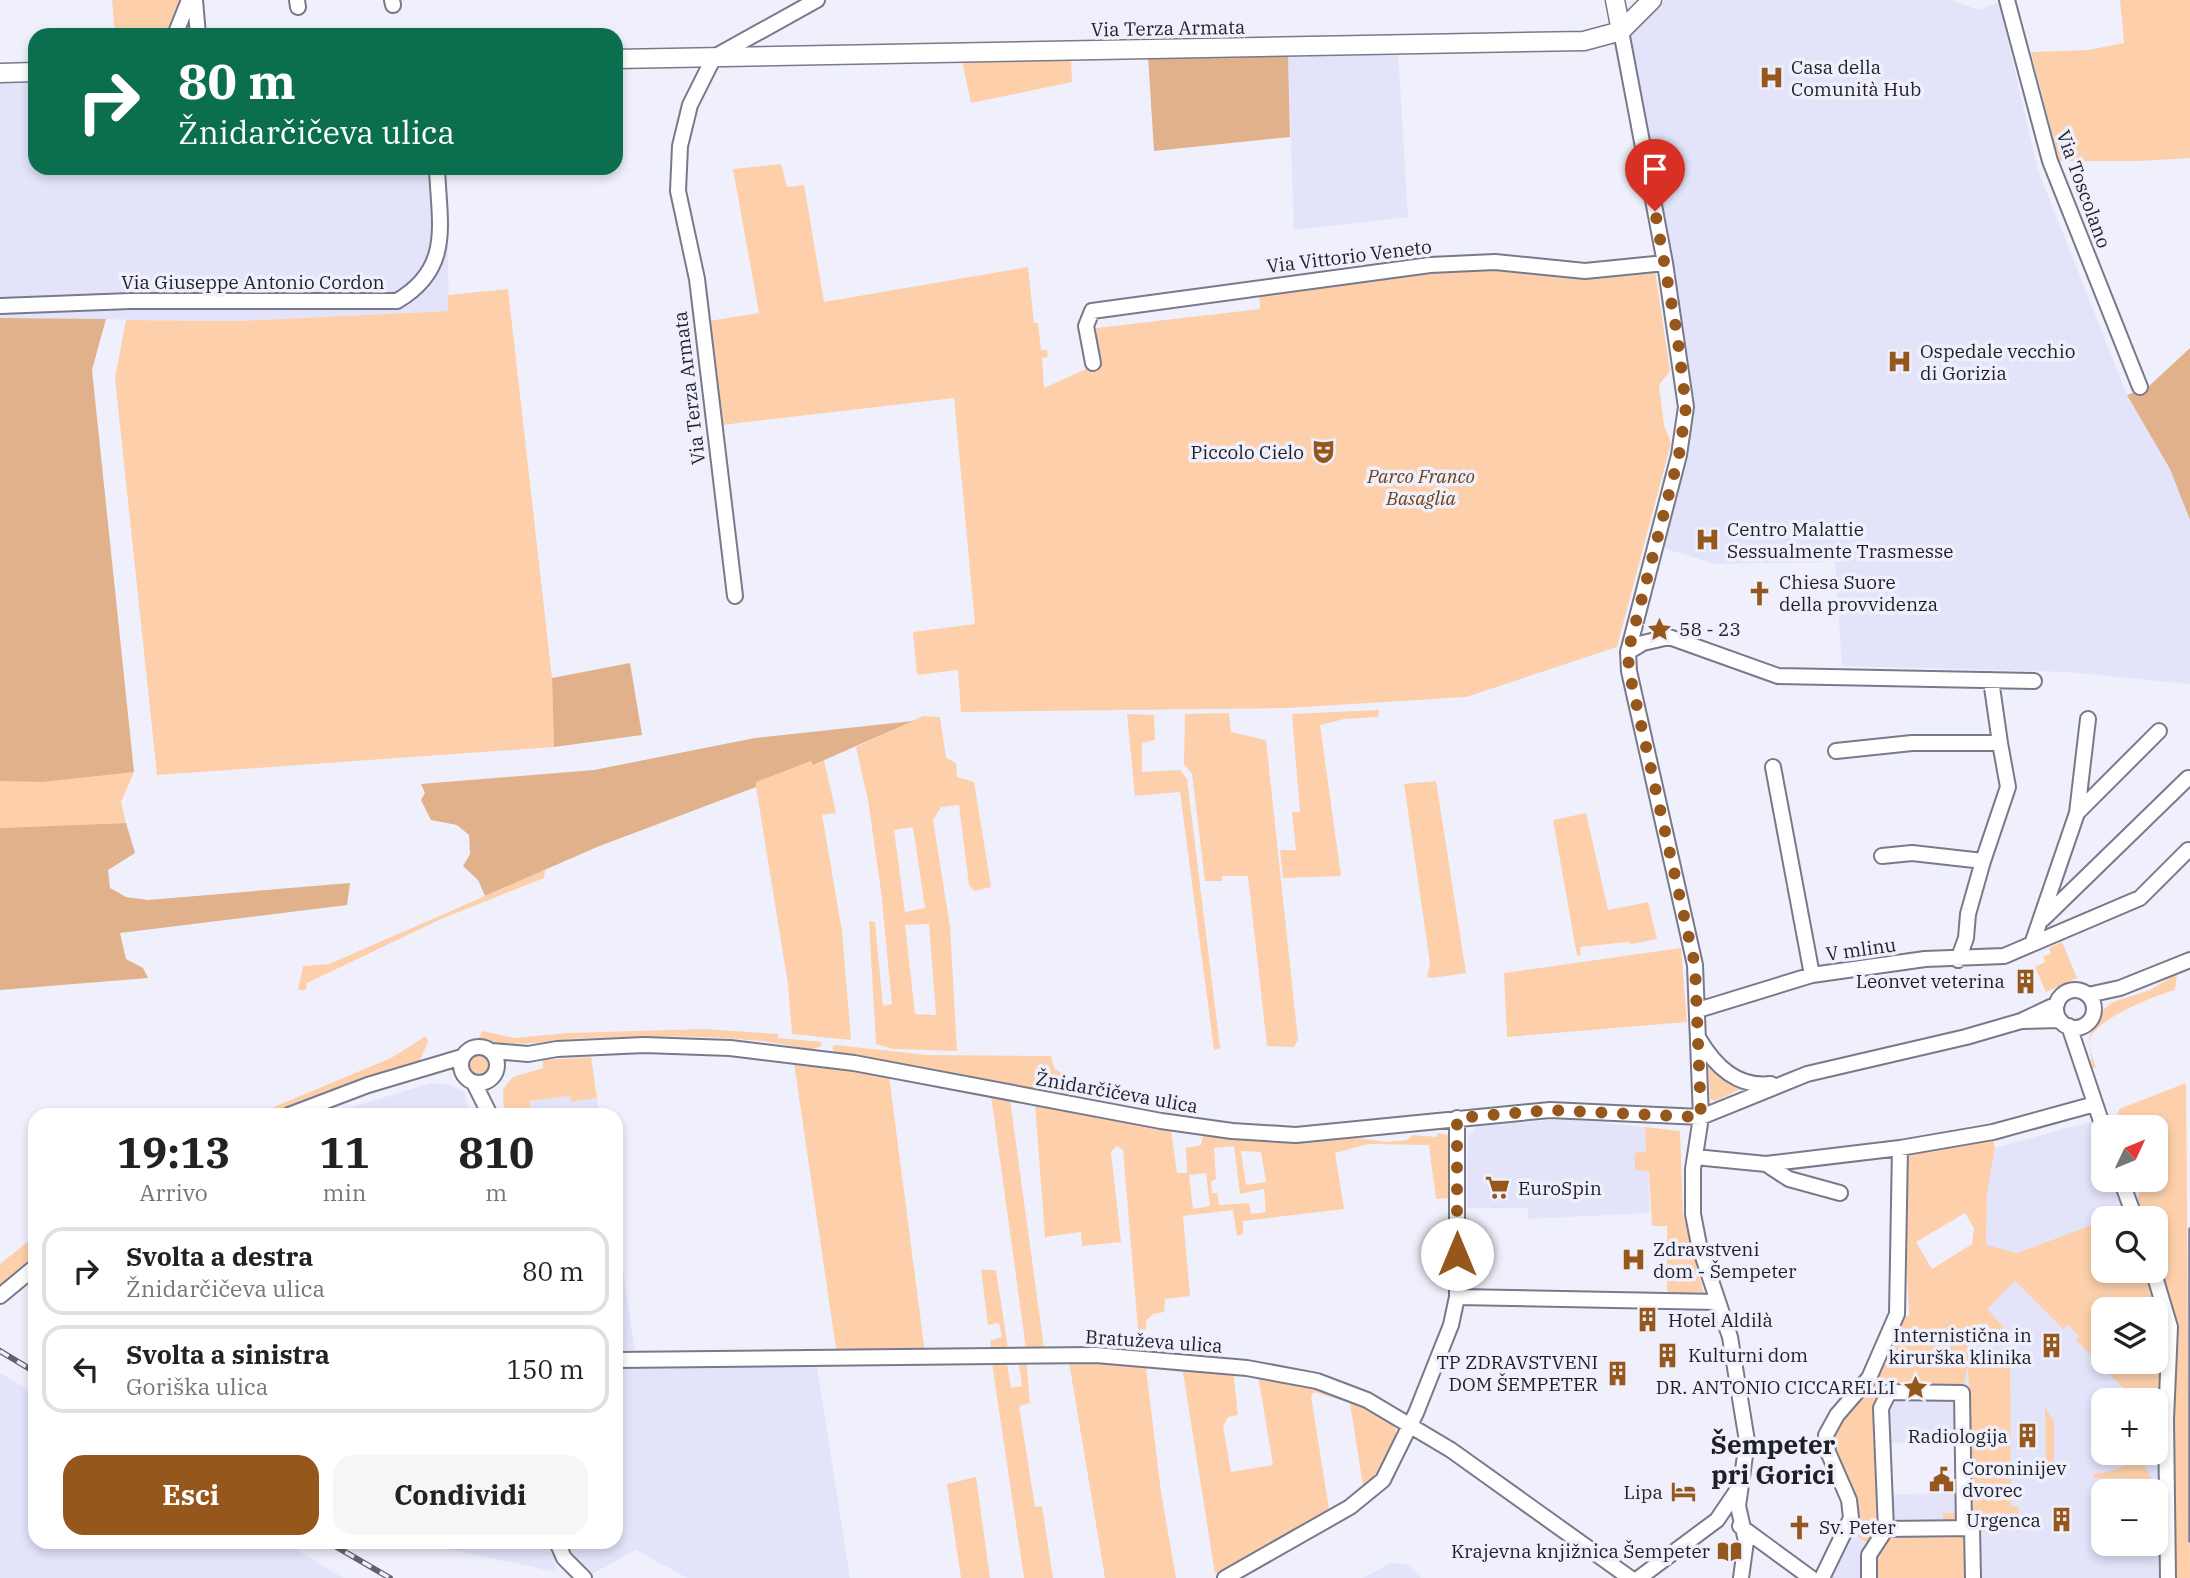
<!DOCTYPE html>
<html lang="it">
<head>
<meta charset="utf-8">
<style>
  body { margin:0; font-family:"IBM Plex Serif",serif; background:#f6f6f6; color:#222; height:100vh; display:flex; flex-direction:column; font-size:26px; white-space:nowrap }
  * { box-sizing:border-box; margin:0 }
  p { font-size:23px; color:#767676 }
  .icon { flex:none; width:38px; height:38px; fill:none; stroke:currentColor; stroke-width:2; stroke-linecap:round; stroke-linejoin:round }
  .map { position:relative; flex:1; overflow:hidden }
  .drawer { position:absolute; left:28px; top:1108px; width:595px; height:441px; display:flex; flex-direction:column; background:#fff; border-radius:21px; box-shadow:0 4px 10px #0003 }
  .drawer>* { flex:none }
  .banner { position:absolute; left:28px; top:28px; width:595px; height:147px; border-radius:21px; box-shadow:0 4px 10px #0003; background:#0b6e4f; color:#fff; overflow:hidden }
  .needle { width:46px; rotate:46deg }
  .buttons { position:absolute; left:2091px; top:1115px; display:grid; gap:14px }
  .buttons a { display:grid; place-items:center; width:77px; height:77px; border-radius:14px; background:#fff; box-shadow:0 4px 10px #0003; font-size:35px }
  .pin { position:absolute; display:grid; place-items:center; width:60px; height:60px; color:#fff; margin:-72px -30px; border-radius:50% 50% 50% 0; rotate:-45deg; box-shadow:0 0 7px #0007 }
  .pin .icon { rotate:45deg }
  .me { position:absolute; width:77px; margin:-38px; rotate:0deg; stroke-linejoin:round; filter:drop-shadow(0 0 5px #0008) }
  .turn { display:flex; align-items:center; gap:24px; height:147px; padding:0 35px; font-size:32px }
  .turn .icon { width:91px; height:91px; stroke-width:2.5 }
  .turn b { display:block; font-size:49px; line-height:60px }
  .eta { display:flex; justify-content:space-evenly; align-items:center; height:119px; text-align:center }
  .eta b { font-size:42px; font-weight:700; line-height:49px }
  .action { display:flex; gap:14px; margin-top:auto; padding:14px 35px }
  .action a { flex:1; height:80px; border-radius:21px; background:#95571b; color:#fff; font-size:28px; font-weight:700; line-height:80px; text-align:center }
  .action a+a { background:#f6f6f6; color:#222 }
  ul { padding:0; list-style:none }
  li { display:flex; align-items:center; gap:21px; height:88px; margin:0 14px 10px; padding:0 21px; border:4px solid #e0e0e0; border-radius:21px }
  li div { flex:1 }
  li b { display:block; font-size:26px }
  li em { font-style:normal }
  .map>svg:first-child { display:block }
</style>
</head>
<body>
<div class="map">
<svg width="2190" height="1578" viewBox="0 0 2190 1578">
  <rect width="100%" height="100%" fill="#eff0fc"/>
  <path fill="#e3e4fa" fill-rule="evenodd" d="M1665,0H1950L1979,10L1999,2L2038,170L2127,395L2170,469L2190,520V684L2067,672L1842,666L1835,562L1715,564L1660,547L1690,412L1682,321L1629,34Z
    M1398,52L1408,217L1294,230L1288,53Z
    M35,77V168H446L449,311L237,321L0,318V78Z
    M431,1083L451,1085L464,1092L470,1115H326Z
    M570,1096V1102L597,1098L599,1115H510L531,1113L530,1101Z
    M1565,1119L1645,1127L1646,1152L1635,1153V1170L1649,1171V1213L1528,1219V1208H1467L1468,1136L1478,1126Z
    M2089,1122L2101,1124L2104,1130V1180H2121L2139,1218H2104V1270H2156L2180,1578H1826L1849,1533L1884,1495L1963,1492L1962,1442L1882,1443L1881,1408L1971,1308L1986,1245L1987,1194L1995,1148ZM2104,1309H2156V1362H2104ZM2104,1400H2156V1452H2104ZM2104,1491H2156V1544H2104Z
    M616,1225L635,1351L616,1350Z
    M650,1364L817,1367L850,1578H687L636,1550L590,1575L565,1551L564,1542H616V1365Z
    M0,1373L35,1394V1542H284L343,1578H0Z
    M414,1542H552L556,1572Z
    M1391,1563L1407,1564L1421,1578H1363Z"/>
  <path fill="#fdd0ab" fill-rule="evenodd" d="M112,0H182L174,21L161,35H115Z
    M2120,0H2190V158L2141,161H2059L2031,52L2088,50L2124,43Z
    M1071,58L1072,82L971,103L962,61Z
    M781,164L787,187L804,185L824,302L1028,267L1034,323H1038L1041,350H1047L1048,357L1042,358L1044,388L1099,363L1096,328L1260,309L1259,292L1474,266L1578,278L1655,271L1670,371L1659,385L1664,425L1671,443L1617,647L1466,697L1288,708L961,712L958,670L917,675L913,632L975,624L954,398L722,425L709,321L759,313L733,169Z
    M508,289L552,678L554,747L157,775L115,378L126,320L237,321L448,311V295Z
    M1379,710L1378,717L1344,719L1320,725L1341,876L1283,878L1280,850H1296L1292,812H1300L1292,714Z
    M1229,713L1231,732L1266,740L1298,1040L1294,1047L1267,1046L1248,876H1222V881H1205L1192,774L1184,764L1185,714Z
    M1127,714L1154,715L1155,740L1142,743V772L1180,770L1187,779L1220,1048L1214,1050L1180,792L1135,796Z
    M923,716L940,717L946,758L956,763L957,777L974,782L991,887L974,891L969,885L959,805L941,807L933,820L950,927L957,1051L893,1049L876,1044L869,921L875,922L883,1006L892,1004L881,891L868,800L856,747ZM913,827L925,908L905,912L894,830ZM929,924L936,1015H935L915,1014L905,925Z
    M824,760L836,813L822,815L842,931L851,1040L792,1034L788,984L756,787L755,782L811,761L814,765Z
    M134,772L121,802L126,823L0,828V778Z
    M1436,781L1466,973L1432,978L1427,977L1430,963L1404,784Z
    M1586,813L1608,910L1648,902L1657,939L1632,944L1627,942L1580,947L1581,955L1577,956L1553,820Z
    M545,870L544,878L441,919L307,983L306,990H298L303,966L329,964Z
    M2062,942L2077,978L2046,992L2035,967L2045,962L2043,957L2051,953L2049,948Z
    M1681,948L1687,1022L1507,1037L1504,973Z
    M2177,974L2175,990C2156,995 2093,1020 2090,1040C2089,1048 2093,1059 2096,1067L2092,1068L2089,1037L2104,1009L2113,1002L2150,990Z
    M705,1029L778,1034V1038L822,1042L821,1046L811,1050C742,1033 656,1036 585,1038C547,1040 515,1050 479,1038L482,1031L515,1038L567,1033Z
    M426,1036L428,1042L419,1062L326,1091L270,1115H255L391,1058Z
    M835,1045L927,1055L1051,1056L1054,1068L1064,1075L1066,1097L835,1053L832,1047Z
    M469 1065a10 10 0 1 1 20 0a10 10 0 1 1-20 0Z
    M591,1057L597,1098L571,1102L569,1096L530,1101L531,1113L504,1115L503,1089L513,1077L543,1068V1060Z
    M1708,1062L1747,1086L1715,1101L1710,1099Z
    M794,1063L889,1076L925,1353L837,1355Z
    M2186,1083L2190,1578H2168L2165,1452L2156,1450V1400H2130V1395L2076,1340L2079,1336L2068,1325L2063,1329L2015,1281L1987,1309L2006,1330L1999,1339L1967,1343L1968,1362H2010L2011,1506L2019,1507V1533L2014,1530L1973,1532V1578H1869L1873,1546L1851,1533V1509L1828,1452L1837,1415L1863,1384L1896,1317L1909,1316L1901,1149L1992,1133L1995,1148L1987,1194L1986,1245L2017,1253L2103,1221L2104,1270H2156V1218H2114L2133,1212L2144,1180H2156V1163L2160,1161L2156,1149V1127L2108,1125L2117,1119L2119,1109ZM1965,1213L1974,1228L1972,1244L1932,1269L1916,1242ZM2104,1309H2156V1362H2104ZM1968,1366L1971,1426L1962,1439L1963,1513H1943V1524L1886,1529L1881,1408L1889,1392L1962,1393Z
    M991,1095L1010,1100L1044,1348H1026Z
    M1035,1104L1171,1130L1177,1173H1187L1186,1148L1201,1145L1203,1136L1281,1143L1359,1138L1386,1142L1407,1140L1413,1135L1437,1137L1438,1133L1449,1135L1448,1198L1436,1199L1429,1145L1368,1144L1335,1153L1344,1209L1243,1221V1234L1237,1236L1233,1210L1183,1216L1190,1296L1165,1299L1164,1312L1153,1314L1146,1321L1145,1352L1140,1353L1123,1150L1117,1146L1111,1152L1121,1242L1082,1246L1081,1232L1045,1237ZM1234,1146L1240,1194L1264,1189L1266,1212L1251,1214L1249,1203L1219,1205L1217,1193H1212L1211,1181L1216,1179L1214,1148ZM1241,1151L1261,1152L1266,1182L1246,1185ZM1206,1173L1210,1206L1193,1209L1189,1175Z
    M1645,1127L1680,1131L1683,1213L1704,1294L1670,1295L1667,1290V1226H1652L1649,1171L1635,1170V1153L1646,1151Z
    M35,1236V1255L0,1285V1264Z
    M981,1270H996L1008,1349H991L990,1341L1002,1337L999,1323L988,1325Z
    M1068,1356L1233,1370L1238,1415L1228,1417L1223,1426L1231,1472L1273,1465L1258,1375C1283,1380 1393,1402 1396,1432C1398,1453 1377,1474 1363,1486L1350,1403L1314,1392L1311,1396L1329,1509L1215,1574L1183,1372L1146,1368L1161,1492L1176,1578H1105Z
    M1006,1357L1011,1388L1022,1386L1018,1358L1026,1357L1030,1403L1019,1406L1035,1507L1042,1506L1053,1578H1024L992,1363V1358Z
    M2045,1407L2054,1422V1465L2046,1466Z
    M2141,1461L2152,1479L2094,1478L2093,1473C2110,1476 2124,1463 2141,1461Z
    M976,1477L990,1578H961L947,1484Z"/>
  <path fill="#e0b18b" d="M1288,53L1290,137L1154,151L1148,56Z
    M0,318L106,319L92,370L134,772L42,782L0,781Z
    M2190,348V520L2170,469L2127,395L2148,387Z
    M630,663L642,735L554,747L552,678Z
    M913,721L813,765L811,761L756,782V787L597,847L485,896L478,880L463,866L470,854L469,835L457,825L431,820L421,800L425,793L421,784L594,770L755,738Z
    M126,823L135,853L108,870L110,888L126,897L148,900L350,883L347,905L120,933L126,959L143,968L148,978L0,990V828Z"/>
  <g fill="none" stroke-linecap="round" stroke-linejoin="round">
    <path stroke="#7b7ca3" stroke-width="3.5" d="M2190,1229V1541"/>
    <defs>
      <path id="minor" d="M195,0L198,35
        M297,0L298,7
        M392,0L393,5
        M2007,0L2050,161L2140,387
        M1621,31L1665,263L1686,407L1679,455L1628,652L1629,671L1695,965L1701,1117L1693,1169V1214L1699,1245L1730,1337L1747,1441L1738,1506L1746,1541L1741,1578
        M175,35L189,0
        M0,306L130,301H397C453,268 439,224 437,168
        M1093,363L1086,326L1092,311L1430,265L1495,262L1585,271L1665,263
        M735,596L697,279L678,191L680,146L690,105L714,57L817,0
        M1628,652L1643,643L1669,637L1778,676L2034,681
        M1991,680L2000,743
        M1836,751L1912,743H2000L2008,787L1983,861L1968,914L1966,938L1958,960
        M1773,767L1812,975
        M2077,813L2159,731
        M1882,856L1912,853L1983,861
        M2043,919L2188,778
        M2032,944L2077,813L2088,719
        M2056 1009a19 19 0 1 1 38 0a19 19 0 1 1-38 0Z
        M2088,995L2120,988L2190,960
        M1698,1010L1812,975L1925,959L2004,956L2140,898L2188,850
        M2022,1021L2060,1020
        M2069,1026L2104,1130
        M1699,1039C1715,1066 1737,1088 1771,1084
        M461 1065a18 18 0 1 1 36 0a18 18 0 1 1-36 0Z
        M492,1051L528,1054L557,1049L644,1045L730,1048L854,1063L1161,1121L1232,1131L1296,1135L1550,1110L1701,1117L1807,1074L1966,1037L2021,1021L2057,1004
        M474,1083L490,1115
        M289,1115L368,1085L462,1057
        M1695,1157L1766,1164L1900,1148L1993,1132L2095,1104
        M1766,1164L1789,1179L1840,1193
        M2121,1180L2135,1218
        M2153,1270L2170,1327L2166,1419L2168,1578
        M0,1296L35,1267
        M1457,1297L1717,1302
        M616,1360L1096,1355L1247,1368L1317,1381L1367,1400L1451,1450L1630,1578
        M1740,1526L1811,1578
        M1886,1529L1972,1528L1973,1578
        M557,1542L564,1558L584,1578
        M1225,1578L1350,1507L1383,1480L1416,1413L1451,1325L1457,1297V1118
        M1639,1578L1717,1520L1738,1489
        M1822,1578L1851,1518L1849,1500L1828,1452L1826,1435L1837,1415L1869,1378L1897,1314L1900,1148
        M1869,1578V1555L1886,1529L1881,1408L1889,1392L1962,1393L1964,1528"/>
      <path id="major" d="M1615,0L1621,31
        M616,59L1584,41L1621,31L1652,0
        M0,73L35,72"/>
    </defs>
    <use href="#minor" stroke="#78798b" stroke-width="18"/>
    <use href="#major" stroke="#78798b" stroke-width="21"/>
    <use href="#minor" stroke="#fff" stroke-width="14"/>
    <use href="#major" stroke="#fff" stroke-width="18"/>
    <defs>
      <path id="rail" d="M0,1351L35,1372
        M328,1542L390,1578"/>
    </defs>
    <use href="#rail" stroke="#61626b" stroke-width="6"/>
    <use href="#rail" stroke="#eff0fc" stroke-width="3.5" stroke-dasharray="10" stroke-linecap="butt"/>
  </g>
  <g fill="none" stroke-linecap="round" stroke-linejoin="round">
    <path stroke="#95571b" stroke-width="12" stroke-dasharray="0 21.6" d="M1457,1254V1118L1550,1110L1701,1117L1695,965L1629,671L1628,652L1679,455L1686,407L1677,334L1655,211"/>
  </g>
  <defs>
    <symbol id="hospital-bare" viewBox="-9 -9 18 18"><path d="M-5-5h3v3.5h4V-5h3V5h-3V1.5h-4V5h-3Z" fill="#95571b" stroke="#eff0fc" stroke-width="2.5" paint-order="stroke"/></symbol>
    <symbol id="theatre-bare" viewBox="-9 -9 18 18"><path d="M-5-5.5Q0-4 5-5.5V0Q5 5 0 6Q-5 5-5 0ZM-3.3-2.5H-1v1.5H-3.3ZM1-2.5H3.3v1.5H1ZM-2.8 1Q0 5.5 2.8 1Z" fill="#95571b" stroke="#eff0fc" stroke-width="2.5" paint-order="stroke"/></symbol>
    <symbol id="church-bare" viewBox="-9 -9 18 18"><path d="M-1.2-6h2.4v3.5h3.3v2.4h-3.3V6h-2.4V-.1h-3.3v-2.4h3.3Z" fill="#95571b" stroke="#eff0fc" stroke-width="2.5" paint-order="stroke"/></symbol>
    <symbol id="sight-bare" viewBox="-9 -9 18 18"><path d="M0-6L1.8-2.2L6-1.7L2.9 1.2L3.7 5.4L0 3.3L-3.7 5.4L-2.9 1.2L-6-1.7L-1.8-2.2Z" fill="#95571b" stroke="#eff0fc" stroke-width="2.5" paint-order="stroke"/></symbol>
    <symbol id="building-bare" viewBox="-9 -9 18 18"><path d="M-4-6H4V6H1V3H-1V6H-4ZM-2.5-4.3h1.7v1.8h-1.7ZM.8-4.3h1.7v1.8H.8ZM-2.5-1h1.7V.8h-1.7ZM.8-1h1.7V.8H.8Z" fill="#95571b" stroke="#eff0fc" stroke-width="2.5" paint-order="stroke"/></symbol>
    <symbol id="supermarket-bare" viewBox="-9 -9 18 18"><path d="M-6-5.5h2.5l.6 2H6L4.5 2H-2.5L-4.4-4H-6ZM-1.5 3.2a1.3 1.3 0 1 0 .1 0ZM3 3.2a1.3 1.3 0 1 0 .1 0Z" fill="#95571b" stroke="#eff0fc" stroke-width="2.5" paint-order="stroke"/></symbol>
    <symbol id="civic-bare" viewBox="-9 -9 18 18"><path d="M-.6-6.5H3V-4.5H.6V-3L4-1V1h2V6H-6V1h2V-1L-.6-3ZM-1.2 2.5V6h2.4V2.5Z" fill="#95571b" stroke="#eff0fc" stroke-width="2.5" paint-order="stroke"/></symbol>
    <symbol id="hotel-bare" viewBox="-9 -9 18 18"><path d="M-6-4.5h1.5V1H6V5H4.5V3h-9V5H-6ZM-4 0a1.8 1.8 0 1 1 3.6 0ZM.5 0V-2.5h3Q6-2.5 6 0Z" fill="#95571b" stroke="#eff0fc" stroke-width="2.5" paint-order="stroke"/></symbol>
    <symbol id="library-bare" viewBox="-9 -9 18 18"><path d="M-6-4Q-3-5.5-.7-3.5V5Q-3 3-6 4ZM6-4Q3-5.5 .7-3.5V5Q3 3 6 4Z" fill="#95571b" stroke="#eff0fc" stroke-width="2.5" paint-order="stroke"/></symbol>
  </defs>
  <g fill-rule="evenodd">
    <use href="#hospital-bare" x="1754" y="60" width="35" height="35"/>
    <use href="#hospital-bare" x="1882" y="344" width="35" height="35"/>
    <use href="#theatre-bare" x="1306" y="434" width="35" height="35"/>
    <use href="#hospital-bare" x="1690" y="522" width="35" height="35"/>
    <use href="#church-bare" x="1742" y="576" width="35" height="35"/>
    <use href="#sight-bare" x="1642" y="612" width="35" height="35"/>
    <use href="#building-bare" x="2008" y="964" width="35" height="35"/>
    <use href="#supermarket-bare" x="1480" y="1170" width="35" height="35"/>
    <use href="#hospital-bare" x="1616" y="1242" width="35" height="35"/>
    <use href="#building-bare" x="1630" y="1302" width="35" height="35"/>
    <use href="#building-bare" x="2034" y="1328" width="35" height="35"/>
    <use href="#building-bare" x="1650" y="1338" width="35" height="35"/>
    <use href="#building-bare" x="1600" y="1356" width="35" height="35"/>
    <use href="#sight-bare" x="1898" y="1370" width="35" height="35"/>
    <use href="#building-bare" x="2010" y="1418" width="35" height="35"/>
    <use href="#civic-bare" x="1924" y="1462" width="35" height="35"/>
    <use href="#hotel-bare" x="1666" y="1474" width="35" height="35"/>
    <use href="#building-bare" x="2044" y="1502" width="35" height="35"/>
    <use href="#church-bare" x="1782" y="1510" width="35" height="35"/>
    <use href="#library-bare" x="1712" y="1534" width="35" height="35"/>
  </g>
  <g text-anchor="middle" stroke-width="7" stroke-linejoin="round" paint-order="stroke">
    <g font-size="19" fill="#1f2027" stroke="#eff0fc">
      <text transform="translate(1168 28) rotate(-1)" y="7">Via Terza Armata</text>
      <text transform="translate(2084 189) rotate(70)" y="7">Via Toscolano</text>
      <text transform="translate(1349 256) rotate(-7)" y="7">Via Vittorio Veneto</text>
      <text x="253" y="289">Via Giuseppe Antonio Cordon</text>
      <text transform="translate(689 388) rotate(-97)" y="7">Via Terza Armata</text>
      <text transform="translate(1861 949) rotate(-8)" y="7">V mlinu</text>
      <text transform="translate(1117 1092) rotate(10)" y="7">Žnidarčičeva ulica</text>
      <text transform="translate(1154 1341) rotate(4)" y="7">Bratuževa ulica</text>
    </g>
    <g font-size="19" fill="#1f2027" stroke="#eff0fc" text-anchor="start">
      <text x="1791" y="74">Casa della<tspan x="1791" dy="22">Comunità Hub</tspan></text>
      <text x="1920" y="358">Ospedale vecchio<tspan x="1920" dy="22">di Gorizia</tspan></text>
      <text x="1304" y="459" text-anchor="end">Piccolo Cielo</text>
      <text x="1727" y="536">Centro Malattie<tspan x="1727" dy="22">Sessualmente Trasmesse</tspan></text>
      <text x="1779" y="589">Chiesa Suore<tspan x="1779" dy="22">della provvidenza</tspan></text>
      <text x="1679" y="636">58 - 23</text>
      <text x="2005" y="988" text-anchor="end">Leonvet veterina</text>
      <text x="1518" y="1195">EuroSpin</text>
      <text x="1653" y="1256">Zdravstveni<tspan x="1653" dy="22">dom - Šempeter</tspan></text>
      <text x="1668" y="1327">Hotel Aldilà</text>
      <text x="2032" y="1342" text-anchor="end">Internistična in<tspan x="2032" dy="22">kirurška klinika</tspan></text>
      <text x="1688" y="1362">Kulturni dom</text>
      <text x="1598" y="1369" text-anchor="end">TP ZDRAVSTVENI<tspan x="1598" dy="22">DOM ŠEMPETER</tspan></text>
      <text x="1895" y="1394" text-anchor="end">DR. ANTONIO CICCARELLI</text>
      <text x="2008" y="1443" text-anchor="end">Radiologija</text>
      <text x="1962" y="1475">Coroninijev<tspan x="1962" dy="22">dvorec</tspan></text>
      <text x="1663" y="1499" text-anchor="end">Lipa</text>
      <text x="2041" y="1527" text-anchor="end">Urgenca</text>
      <text x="1819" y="1534">Sv. Peter</text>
      <text x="1710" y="1558" text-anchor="end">Krajevna knjižnica Šempeter</text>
    </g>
    <g font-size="19" font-style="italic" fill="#6e4116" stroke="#eff0fc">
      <text x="1421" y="483">Parco Franco<tspan x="1421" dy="22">Basaglia</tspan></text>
    </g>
    <g font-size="26" font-weight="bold" fill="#1f2027" stroke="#eff0fc">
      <text x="1773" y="1454">Šempeter<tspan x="1773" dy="30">pri Gorici</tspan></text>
    </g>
  </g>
</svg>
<div class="buttons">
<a><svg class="needle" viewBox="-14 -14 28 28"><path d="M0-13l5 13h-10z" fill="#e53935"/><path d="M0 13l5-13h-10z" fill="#767676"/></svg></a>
<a><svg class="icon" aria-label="search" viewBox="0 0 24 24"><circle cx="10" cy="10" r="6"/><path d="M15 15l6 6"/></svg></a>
<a><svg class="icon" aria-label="layers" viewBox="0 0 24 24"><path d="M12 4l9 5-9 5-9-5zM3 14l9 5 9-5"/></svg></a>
<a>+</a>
<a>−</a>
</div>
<div class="pin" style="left:1655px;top:211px;background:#d93025"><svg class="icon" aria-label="arrive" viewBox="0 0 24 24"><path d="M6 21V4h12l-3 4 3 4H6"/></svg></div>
<svg class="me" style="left:1457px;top:1254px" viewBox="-20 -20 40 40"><circle r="19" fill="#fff"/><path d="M0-13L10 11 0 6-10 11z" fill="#95571b"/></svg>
<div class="banner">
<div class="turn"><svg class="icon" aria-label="right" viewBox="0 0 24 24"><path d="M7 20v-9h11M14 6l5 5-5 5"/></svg><div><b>80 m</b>Žnidarčičeva ulica</div></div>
</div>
<section class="drawer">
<div class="eta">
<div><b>19:13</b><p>Arrivo</p></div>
<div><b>11</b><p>min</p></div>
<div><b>810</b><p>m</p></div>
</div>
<ul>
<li><svg class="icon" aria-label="right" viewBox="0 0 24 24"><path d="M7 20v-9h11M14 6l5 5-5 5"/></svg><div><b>Svolta a destra</b><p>Žnidarčičeva ulica</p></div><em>80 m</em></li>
<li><svg class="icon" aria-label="left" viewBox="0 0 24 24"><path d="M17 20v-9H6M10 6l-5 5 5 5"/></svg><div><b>Svolta a sinistra</b><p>Goriška ulica</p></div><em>150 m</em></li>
</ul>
<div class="action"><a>Esci</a><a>Condividi</a></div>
</section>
</div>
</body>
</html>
